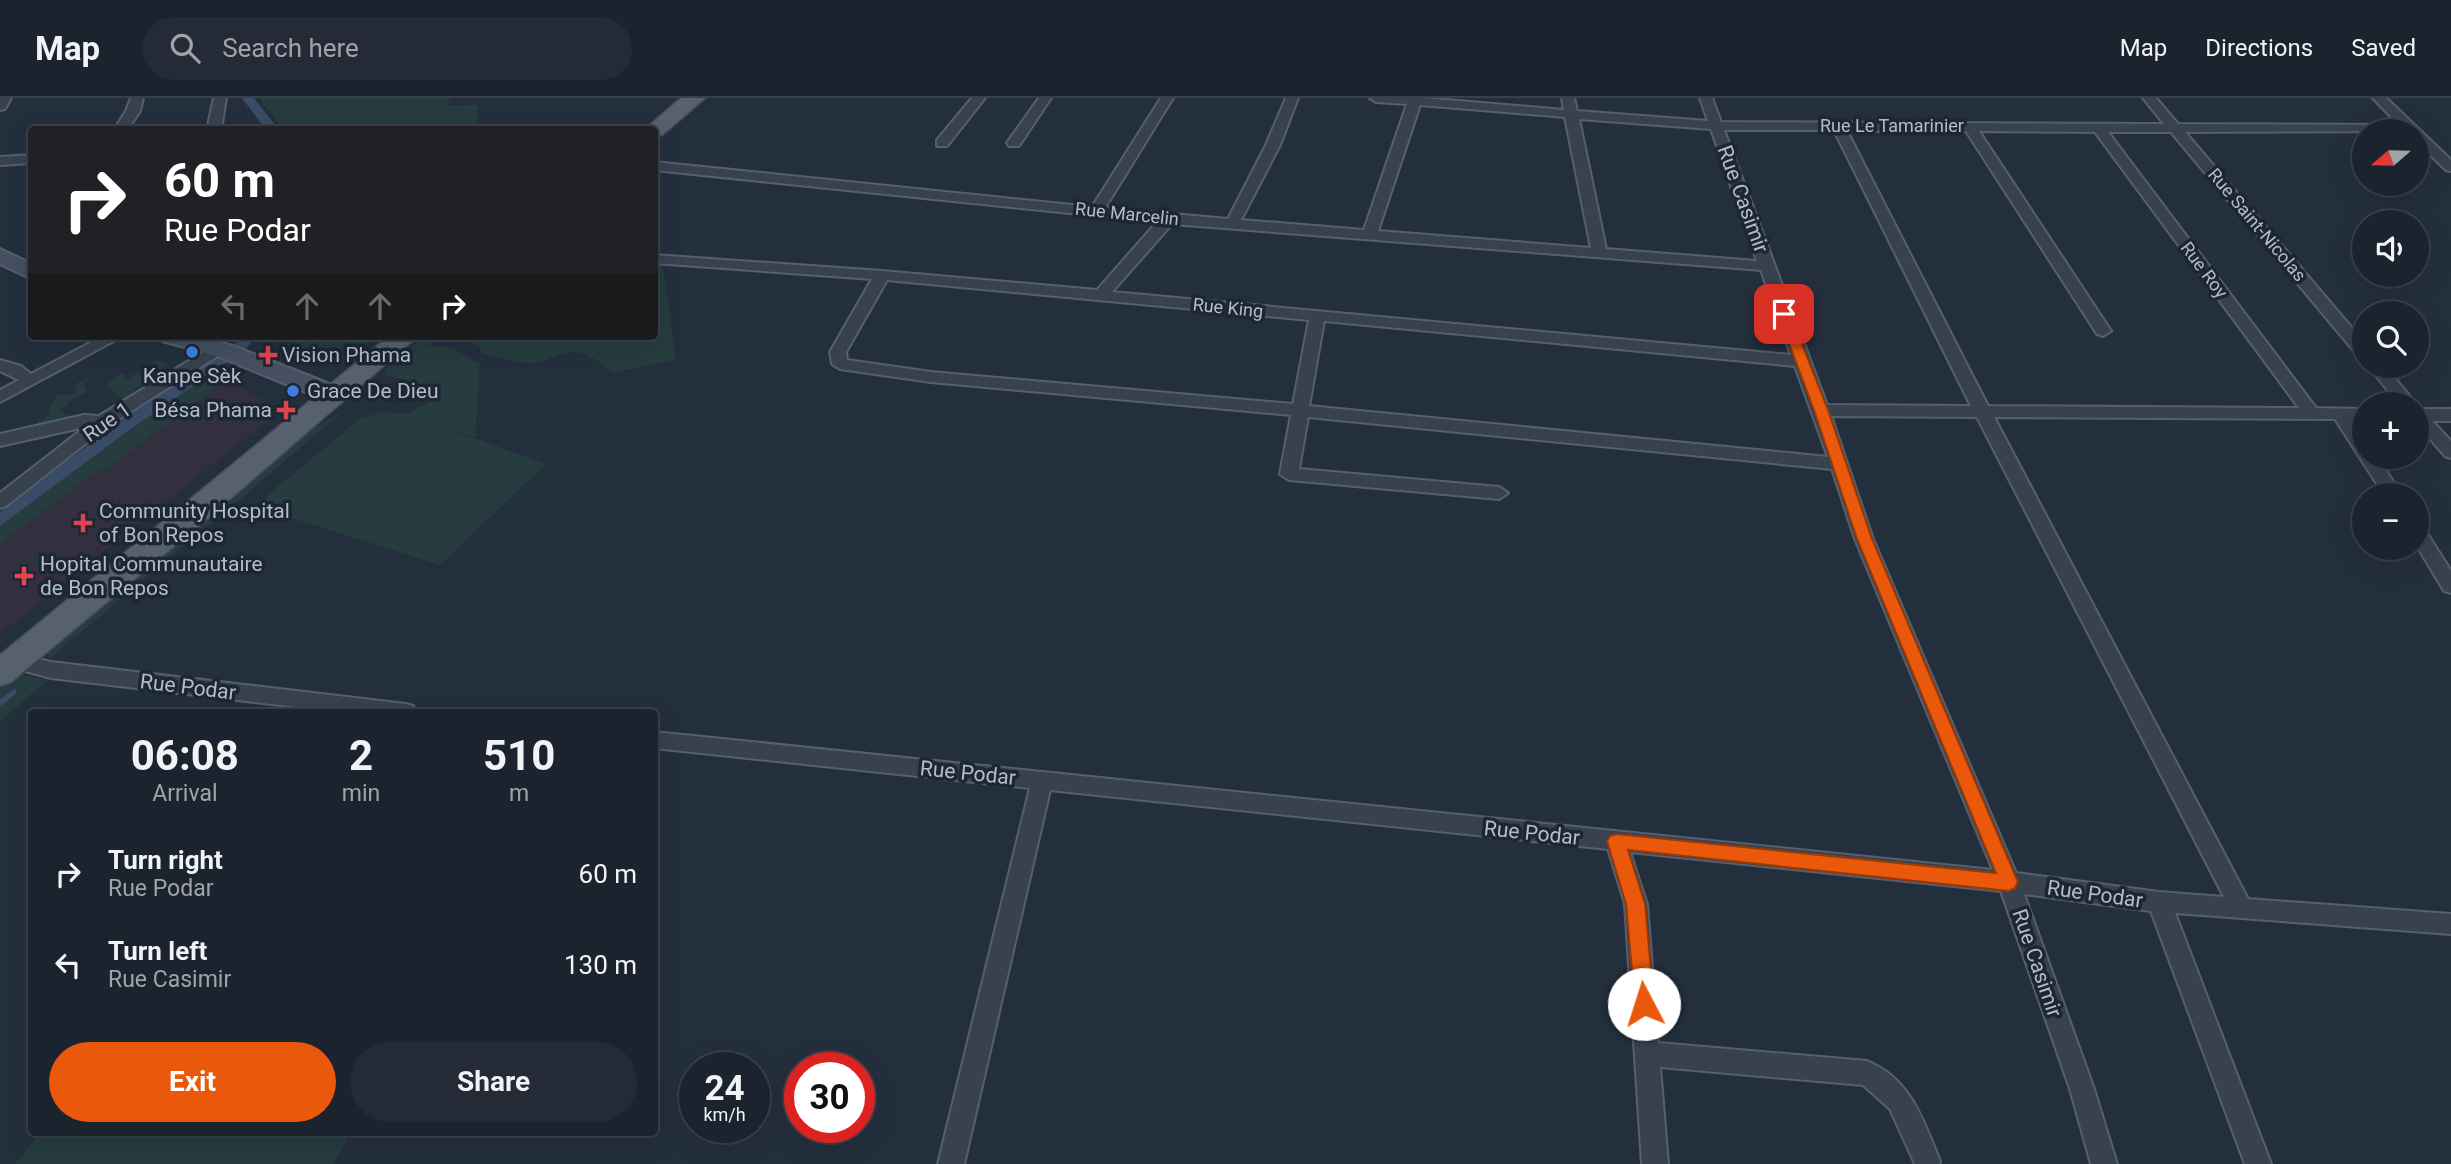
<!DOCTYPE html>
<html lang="en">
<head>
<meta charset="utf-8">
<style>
  body { margin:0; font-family:Roboto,sans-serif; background:#242b36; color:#f1f3f6; height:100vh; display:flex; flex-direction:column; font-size:26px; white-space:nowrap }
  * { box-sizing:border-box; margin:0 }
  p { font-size:23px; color:#a0a4aa }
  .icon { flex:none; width:38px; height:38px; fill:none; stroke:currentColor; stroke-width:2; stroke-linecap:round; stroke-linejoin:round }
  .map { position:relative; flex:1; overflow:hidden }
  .sheet { position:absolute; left:28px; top:611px; width:630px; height:427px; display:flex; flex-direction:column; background:#1b232e; border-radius:7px; box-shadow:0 7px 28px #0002,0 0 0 2px #39404a }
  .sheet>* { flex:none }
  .hud { position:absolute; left:28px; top:28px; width:630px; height:214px; border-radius:7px; box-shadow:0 7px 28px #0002,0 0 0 2px #39404a; background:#202124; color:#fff; overflow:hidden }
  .needle { width:46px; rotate:250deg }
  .buttons { position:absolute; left:2352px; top:21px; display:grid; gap:14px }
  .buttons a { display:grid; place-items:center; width:77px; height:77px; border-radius:50%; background:#1b232e; box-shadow:0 7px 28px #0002,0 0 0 2px #39404a; font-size:35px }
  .speed { position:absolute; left:679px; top:954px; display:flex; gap:14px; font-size:35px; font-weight:700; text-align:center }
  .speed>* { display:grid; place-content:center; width:91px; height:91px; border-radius:50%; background:#1b232e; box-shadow:0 7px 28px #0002,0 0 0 2px #39404a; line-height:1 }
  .speed small { font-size:18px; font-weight:400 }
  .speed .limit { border:10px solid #d22; background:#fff; color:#111 }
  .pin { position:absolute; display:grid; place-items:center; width:60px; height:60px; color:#fff; margin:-30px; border-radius:14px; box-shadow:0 4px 10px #0006 }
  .me { position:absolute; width:77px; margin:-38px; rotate:355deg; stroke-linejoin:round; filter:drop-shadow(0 0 5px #0008) }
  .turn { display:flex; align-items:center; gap:24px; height:147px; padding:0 21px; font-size:32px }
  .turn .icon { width:91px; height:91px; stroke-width:2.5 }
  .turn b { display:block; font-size:49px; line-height:60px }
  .lanes { display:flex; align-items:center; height:66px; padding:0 21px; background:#0003; justify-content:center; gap:35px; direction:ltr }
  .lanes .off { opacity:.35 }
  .eta { display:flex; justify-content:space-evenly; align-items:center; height:119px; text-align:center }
  .eta b { font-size:42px; font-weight:700; line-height:49px }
  .cta { display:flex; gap:14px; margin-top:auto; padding:14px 21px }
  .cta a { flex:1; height:80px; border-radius:42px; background:#ea580c; color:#fff; font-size:28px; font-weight:700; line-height:80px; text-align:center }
  .cta a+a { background:#242b36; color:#f1f3f6 }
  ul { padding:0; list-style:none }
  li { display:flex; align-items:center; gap:21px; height:91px; padding:0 21px }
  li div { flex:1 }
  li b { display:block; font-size:26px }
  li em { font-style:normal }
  header { display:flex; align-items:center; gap:42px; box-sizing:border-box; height:98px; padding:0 35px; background:#1b232e; border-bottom:2px solid #39404a }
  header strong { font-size:33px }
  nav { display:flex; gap:38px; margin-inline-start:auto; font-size:24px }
  .search { width:490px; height:63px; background:#242b36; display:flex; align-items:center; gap:18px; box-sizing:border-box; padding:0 24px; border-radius:38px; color:#a0a4aa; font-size:26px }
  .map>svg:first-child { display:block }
</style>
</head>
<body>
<header>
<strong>Map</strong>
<div class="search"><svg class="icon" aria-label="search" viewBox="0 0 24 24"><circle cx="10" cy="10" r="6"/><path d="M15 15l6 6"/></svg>Search here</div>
<nav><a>Map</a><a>Directions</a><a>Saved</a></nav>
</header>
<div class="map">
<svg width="2451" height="1066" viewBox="0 0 2451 1066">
  <rect width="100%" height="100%" fill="#242f3e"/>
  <path fill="#32303f" d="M227,282L276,309L271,314L276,316L0,536V446L98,372L104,373Z"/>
  <path fill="#263c3f" d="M259,0H450L447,8L478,7L477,31H282Z
    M655,167L663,168L676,262L612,275C596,260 581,249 558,257C549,260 542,265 532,265C515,265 499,259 482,255L480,249L454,238H654Z
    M299,238H377L342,267L278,255L285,247L297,243Z
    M424,238H440L429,249C454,244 459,257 480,264L475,339L446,330L546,366L440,467L266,412L263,406L270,395L360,321L382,314L407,316L443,297L386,276L385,271Z
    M219,258L204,273L104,341L0,420V413L116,322L195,270Z
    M157,263L169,266L157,276L160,278L135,290L134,297L127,302L116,297L107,286L122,275L126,277L125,281H128Z
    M227,266H232L231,268L219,281L224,284L104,373L98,372L0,446V425L119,337Z
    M87,281L90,282L83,286L87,294L68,304V307L59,313L76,321L40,327L36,325L51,316L48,313L57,297L74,296L77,285Z
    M343,313L230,410L225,407L227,400L296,341Z
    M205,420L216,421L49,561V557L40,550Z
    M22,577L48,582L0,623V581Z
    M41,1034H351L334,1066H15Z"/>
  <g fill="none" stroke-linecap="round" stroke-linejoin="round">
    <path stroke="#394c67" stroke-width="5" d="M0,605L14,594"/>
    <path fill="#394c67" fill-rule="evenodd" d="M242,0H254L279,32H266Z
      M242,238H257L245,252L125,335L0,428V414L115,327L235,246Z"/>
    <defs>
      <path id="street" d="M0,0H11L5,11L0,12Z
        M131,0H143L140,13L127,32H114L126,13Z
        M214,0H226L221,32H207Z
        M972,0H985L947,48H937V42Z
        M1039,0H1051L1019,48H1009L1007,45Z
        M1161,0H1173L1105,110L1228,121L1266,47L1286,0H1298L1280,47L1241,122L1364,132L1407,6L1376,4L1370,0H1423L1564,12L1562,0H1574L1577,13L1708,23L1700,0H1712L1721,24L2164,26L2143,0H2156L2178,26L2399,27L2373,0H2386L2451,62V73L2446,72L2417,44V33L2185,34L2364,244V259L2358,258L2171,34H2108L2316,310L2364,311V321H2352L2364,340V359H2377L2402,397H2384L2335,321L1994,319L2248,801L2451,816V836L2175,815L2271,1066H2245L2151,813L2024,796L2094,991L2117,1066H2091L2070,991L2001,793L1630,754L1647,806L1658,945L1867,963C1911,981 1923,1022 1940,1063L1939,1066H1915L1890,1011L1863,987L1660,969L1668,1066H1642L1625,806L1608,751L1050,692L964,1066H938L1030,690L654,650V634L1993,772L1855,441L1832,371L1308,319L1299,371L1499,389L1508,395L1499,401L1289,382L1280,376L1291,317L931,284L840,271L832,266L830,254L872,181L654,165V157L882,173L1097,192L1157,124L654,72V64L1092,109ZM1420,7L1565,19L1591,150L1378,133ZM1579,21L1711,31L1757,163L1606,151ZM1724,32H1834L1971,308L1827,307ZM1847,33H1966L2097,236L2103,238L2111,233L1979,33L2095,34L2299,310L1988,308ZM1172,126L1761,172L1791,257L1112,194ZM887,182L1309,222L1293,306L931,274L847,262L846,254ZM1324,223L1795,268L1828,359L1309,308ZM1831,318L1977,319L2224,799L2159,794L2016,775L1873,441Z
        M32,57V65L0,67V59Z
        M103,238H123L0,304V292L19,282L0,273V262L21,268L31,276Z
        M218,245L226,250L224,254L108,328L6,408L0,410V395L85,329L0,348V336L84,317L99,318Z
        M2368,268H2385L2416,306H2399Z
        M2417,311H2451V323H2432L2451,343V360L2445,358L2417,326Z
        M2417,428L2423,429L2451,473V495L2444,493L2417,448Z
        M13,555L51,564L406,606L413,608L416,614H340L51,580L6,568L3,563L6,558Z"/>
      <path id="secondary" d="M0,151L32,166V181L0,166Z
        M159,238H197L233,248L343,291L347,297L343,303L335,305L327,303L217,258L162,243Z"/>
      <path id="primary" d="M681,0H705L662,37L654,38V32H644Z
        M389,238H418L214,415L11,584L0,588V557Z"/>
    </defs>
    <use href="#street" stroke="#565f6c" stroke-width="4"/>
    <use href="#secondary" stroke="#565f6c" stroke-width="4"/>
    <use href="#primary" stroke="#414a57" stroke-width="3"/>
    <use href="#street" fill="#38414e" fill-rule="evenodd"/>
    <use href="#secondary" fill="#465061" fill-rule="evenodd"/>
    <use href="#primary" fill="#56606e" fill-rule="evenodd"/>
  </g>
  <path fill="#ea580c" stroke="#983908" stroke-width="2" d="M1784,212L1790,216L1828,312L1872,441L2018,784L2015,790L2009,793L1628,752L1645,806L1654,906L1651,913L1644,916L1638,913L1635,906L1626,806L1607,743L1610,738L1616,736L1996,775L1857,441L1814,312L1778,216Z"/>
  <g fill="#3f7fe0" stroke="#1d2633" stroke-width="2.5">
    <circle cx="192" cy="254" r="7"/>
    <circle cx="293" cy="293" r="7"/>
  </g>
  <g fill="#e0444e" stroke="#1d2633" stroke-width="2.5">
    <path d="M264.5 246.5h7v7h7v7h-7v7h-7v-7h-7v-7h7z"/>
    <path d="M282.5 301.5h7v7h7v7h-7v7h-7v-7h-7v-7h7z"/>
    <path d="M79.5 414.5h7v7h7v7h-7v7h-7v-7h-7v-7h7z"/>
    <path d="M20.5 467.5h7v7h7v7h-7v7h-7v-7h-7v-7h7z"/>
  </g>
  <g text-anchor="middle" stroke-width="7" stroke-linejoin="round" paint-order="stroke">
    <g font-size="18" fill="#b4bcc9" stroke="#1d2633">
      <text x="1892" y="34">Rue Le Tamarinier</text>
      <text transform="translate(1127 116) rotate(6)" y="6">Rue Marcelin</text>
      <text transform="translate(2257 127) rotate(50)" y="6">Rue Saint-Nicolas</text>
      <text transform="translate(2204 172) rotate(53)" y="6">Rue Roy</text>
      <text transform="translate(1228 210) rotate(6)" y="6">Rue King</text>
    </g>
    <g font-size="21" fill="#b4bcc9" stroke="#1d2633">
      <text transform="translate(1743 101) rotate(70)" y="7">Rue Casimir</text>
      <text transform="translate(107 324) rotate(-35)" y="7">Rue 1</text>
      <text transform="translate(188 589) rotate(7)" y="7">Rue Podar</text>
      <text transform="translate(968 675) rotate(6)" y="7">Rue Podar</text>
      <text transform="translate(1532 735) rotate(6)" y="7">Rue Podar</text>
      <text transform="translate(2095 796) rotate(8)" y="7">Rue Podar</text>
      <text transform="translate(2037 865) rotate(71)" y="7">Rue Casimir</text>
    </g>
    <g font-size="21" fill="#b4bcc9" stroke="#1d2633" text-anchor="start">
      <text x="282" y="264">Vision Phama</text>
      <text x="192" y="285" text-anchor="middle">Kanpe Sèk</text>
      <text x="307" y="300">Grace De Dieu</text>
      <text x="272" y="319" text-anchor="end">Bésa Phama</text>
      <text x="99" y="420">Community Hospital<tspan x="99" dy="24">of Bon Repos</tspan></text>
      <text x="40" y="473">Hopital Communautaire<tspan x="40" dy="24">de Bon Repos</tspan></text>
    </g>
  </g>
</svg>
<div class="buttons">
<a><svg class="needle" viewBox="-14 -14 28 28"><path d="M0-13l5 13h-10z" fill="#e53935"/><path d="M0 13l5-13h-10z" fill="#a0a4aa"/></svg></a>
<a><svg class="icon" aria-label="sound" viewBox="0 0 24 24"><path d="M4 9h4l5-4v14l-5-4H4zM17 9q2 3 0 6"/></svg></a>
<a><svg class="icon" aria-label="search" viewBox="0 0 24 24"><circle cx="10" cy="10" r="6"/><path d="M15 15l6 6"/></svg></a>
<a>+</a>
<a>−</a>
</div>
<div class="speed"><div>24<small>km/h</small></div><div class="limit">30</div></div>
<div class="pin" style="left:1784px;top:216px;background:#d93025"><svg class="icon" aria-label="arrive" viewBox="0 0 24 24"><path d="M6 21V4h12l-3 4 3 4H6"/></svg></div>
<svg class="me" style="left:1644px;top:906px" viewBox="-20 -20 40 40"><circle r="19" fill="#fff"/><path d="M0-13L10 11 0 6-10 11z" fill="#ea580c"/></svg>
<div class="hud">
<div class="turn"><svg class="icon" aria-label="right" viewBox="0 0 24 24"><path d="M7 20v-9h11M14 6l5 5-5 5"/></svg><div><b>60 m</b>Rue Podar</div></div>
<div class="lanes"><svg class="icon off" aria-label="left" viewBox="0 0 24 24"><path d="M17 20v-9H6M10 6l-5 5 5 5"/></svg><svg class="icon off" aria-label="ahead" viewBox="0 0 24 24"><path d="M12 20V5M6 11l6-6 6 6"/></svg><svg class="icon off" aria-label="ahead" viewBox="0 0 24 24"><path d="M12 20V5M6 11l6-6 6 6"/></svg><svg class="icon" aria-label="right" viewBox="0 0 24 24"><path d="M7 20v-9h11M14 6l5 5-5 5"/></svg></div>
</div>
<section class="sheet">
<div class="eta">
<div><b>06:08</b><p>Arrival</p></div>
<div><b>2</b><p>min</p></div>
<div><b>510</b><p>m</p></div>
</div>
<ul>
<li><svg class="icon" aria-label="right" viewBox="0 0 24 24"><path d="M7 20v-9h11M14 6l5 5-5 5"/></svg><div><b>Turn right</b><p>Rue Podar</p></div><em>60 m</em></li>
<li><svg class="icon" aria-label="left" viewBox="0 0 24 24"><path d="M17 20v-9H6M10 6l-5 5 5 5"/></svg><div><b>Turn left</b><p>Rue Casimir</p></div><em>130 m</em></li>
</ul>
<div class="cta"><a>Exit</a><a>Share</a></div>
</section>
</div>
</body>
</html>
